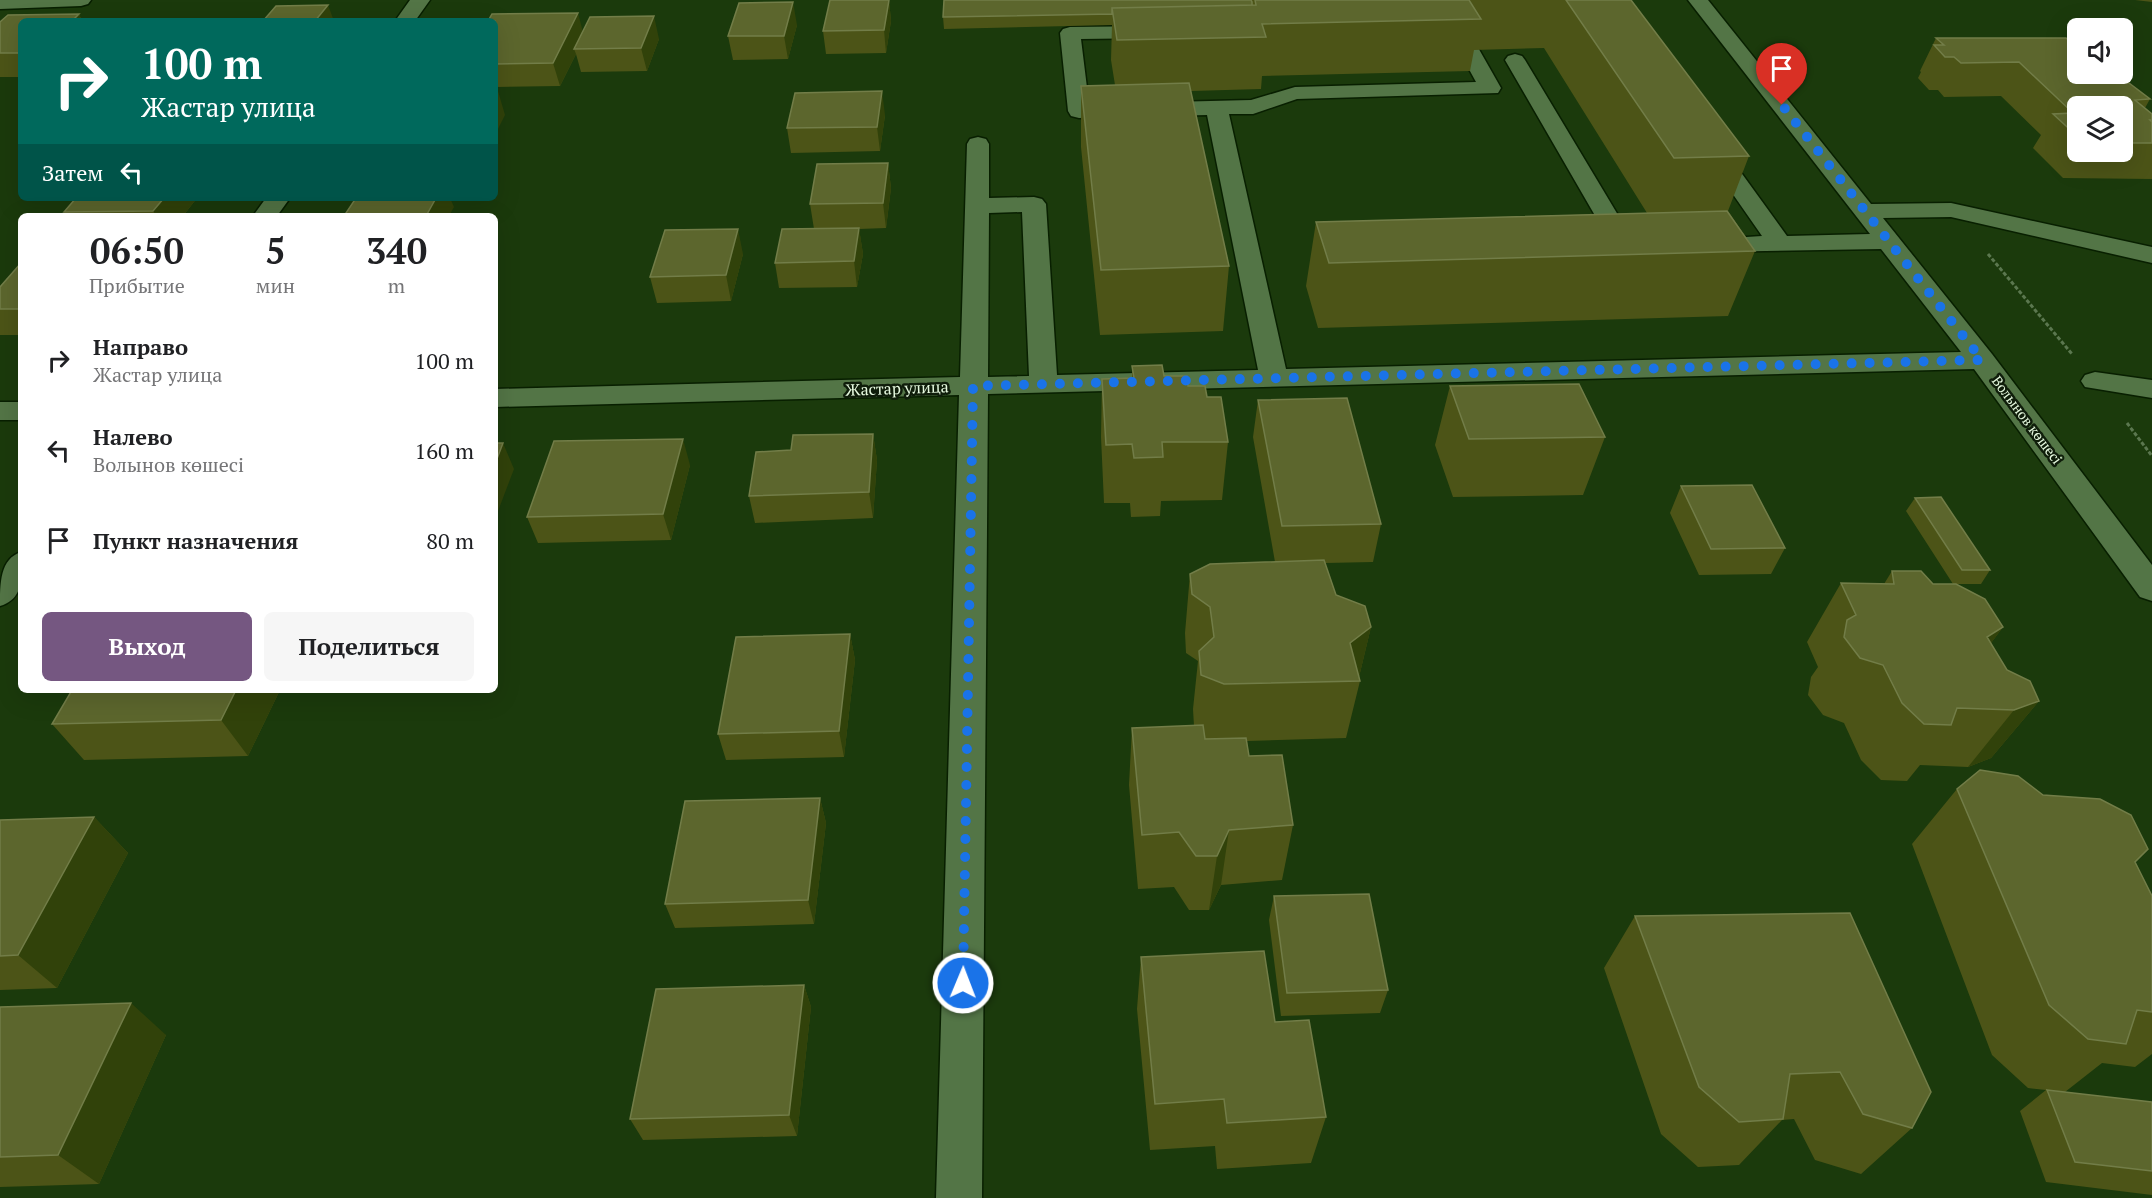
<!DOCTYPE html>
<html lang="ru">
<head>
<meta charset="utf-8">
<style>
  body { margin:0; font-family:"PT Serif",serif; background:#f6f6f6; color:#202124; height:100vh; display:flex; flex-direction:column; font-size:22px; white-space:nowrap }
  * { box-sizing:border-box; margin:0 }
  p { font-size:20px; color:#757577 }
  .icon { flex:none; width:33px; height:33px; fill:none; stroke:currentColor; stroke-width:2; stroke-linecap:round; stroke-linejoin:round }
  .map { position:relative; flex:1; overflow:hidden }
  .panel { position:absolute; left:18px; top:213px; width:480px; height:480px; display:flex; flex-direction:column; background:#fff; border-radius:9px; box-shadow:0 6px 24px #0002 }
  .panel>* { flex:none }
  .guide { position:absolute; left:18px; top:18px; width:480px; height:183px; border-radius:9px; box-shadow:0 6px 24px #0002; background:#00695c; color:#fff; overflow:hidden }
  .buttons { position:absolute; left:2067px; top:18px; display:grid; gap:12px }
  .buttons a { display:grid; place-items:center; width:66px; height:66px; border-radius:9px; background:#fff; box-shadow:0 6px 24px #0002; font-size:30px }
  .pin { position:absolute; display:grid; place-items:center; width:51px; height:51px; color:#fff; margin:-62px -26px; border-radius:50% 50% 50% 0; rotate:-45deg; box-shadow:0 0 6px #0007 }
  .pin .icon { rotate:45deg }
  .me { position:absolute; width:66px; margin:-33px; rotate:1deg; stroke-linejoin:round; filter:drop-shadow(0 0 4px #0008) }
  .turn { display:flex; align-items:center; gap:21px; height:126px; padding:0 24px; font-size:27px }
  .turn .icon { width:78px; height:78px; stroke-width:2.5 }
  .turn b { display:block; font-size:42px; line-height:51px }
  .then { display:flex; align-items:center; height:57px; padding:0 24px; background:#0003; gap:12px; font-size:22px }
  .eta { display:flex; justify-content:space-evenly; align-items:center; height:102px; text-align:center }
  .eta b { font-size:36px; font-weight:700; line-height:42px }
  .action { display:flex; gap:12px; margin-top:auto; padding:12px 24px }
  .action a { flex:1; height:69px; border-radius:9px; background:#755781; color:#fff; font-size:24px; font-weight:700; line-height:69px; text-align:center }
  .action a+a { background:#f6f6f6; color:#202124 }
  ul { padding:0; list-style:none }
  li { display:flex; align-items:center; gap:18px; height:90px; padding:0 24px }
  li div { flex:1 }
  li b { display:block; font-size:22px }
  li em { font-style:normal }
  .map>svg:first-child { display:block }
</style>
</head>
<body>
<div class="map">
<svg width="2152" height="1198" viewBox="0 0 2152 1198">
  <rect width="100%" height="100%" fill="#1b3a0c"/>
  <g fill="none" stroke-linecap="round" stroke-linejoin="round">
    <defs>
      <path id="minor" d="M0,0H91L88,4L81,6L0,9Z
        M410,0H430L415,21H395Z
        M1431,0H1451L1501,88L1498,93L1297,99L1253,114H1229L1286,369L1961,352L1881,249L1708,252L1699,250L1696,245L1699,240L1762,236L1700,147L1703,142L1711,140L1719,142L1787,236L1870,234L1688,0H1708L1871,204L1951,203L2152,247V263L1951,217L1883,218L1992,354L2152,565V601L2140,597L1974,369L988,394L982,1198H936L959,395L495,407V389L960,377L967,144L970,139L978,137L986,139L989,144V198L1034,197L1042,199L1046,204L1057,375L1258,370L1207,115L1079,118L1071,116L1068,111L1060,33L1063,29L1070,27L1157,26L1164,28L1167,32L1164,36L1157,38L1081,39L1089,104L1251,100L1295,87L1476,82ZM1022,212L1029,376L988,377L989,213Z
        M1515,54L1522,56L1525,60L1636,245L1633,250L1624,252L1615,250L1612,245L1505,60L1508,56Z
        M266,198H290L277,216H253Z
        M2095,372L2152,380V398L2085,387L2081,381L2085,375Z
        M0,402H21V420H0Z
        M21,552C21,574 26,598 0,606C0,583 0,559 21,552Z"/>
    </defs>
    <use href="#minor" stroke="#081f00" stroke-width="3"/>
    <path stroke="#5b774f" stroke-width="3" stroke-dasharray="4 2" stroke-linecap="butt" d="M1988,254L2072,354
      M2127,423L2152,456"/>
    <use href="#minor" fill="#537546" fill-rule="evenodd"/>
  </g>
  <path fill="#4c5417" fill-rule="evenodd" d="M889,0L891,21L886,53L826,54L823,31Z
    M1252,0H1631L1749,156L1728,211L1755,251L1728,316L1318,328L1306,286L1316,222L1647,213L1544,48L1474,50L1470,71L1262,76L1261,89L1191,91L1229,266L1223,331L1100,335L1081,147V86L1115,85L1111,60L1112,25L944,29L943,17L1252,2Z
    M2135,0H2152V2Z
    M79,14L82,21H21V77H0V22Z
    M495,21L583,31L659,39L647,71L581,72L576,54L560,86L495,87Z
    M797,25L788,59L733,60L728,36Z
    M1936,38L2112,80L2150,99L2145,108L2152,114V179L2063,178L2033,148L2041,135L2001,96L1944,97L1938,90H1929L1918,78L1921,72L1920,71ZM2078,106H2122V152H2078Z
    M885,115L880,151L791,153L787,128Z
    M888,163L891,188L886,228L859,229L863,254L857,287L779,288L775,263L814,229L810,204Z
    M76,198H197L183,216H66L64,212Z
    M743,254L731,301L657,303L650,277Z
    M21,263V335H0V287Z
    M1132,366L1164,376L1207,397L1228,442L1222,500L1161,501L1160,516L1131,517L1130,503H1104L1101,437L1102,379L1132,378Z
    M1450,386L1605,437L1583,495L1453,497L1435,445Z
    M1258,400L1381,524L1373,562L1325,563L1336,595L1371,627L1359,677L1360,681L1346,738L1247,741L1249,756L1293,825L1282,880L1221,885L1209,910H1189L1174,887L1138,889L1129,785L1132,728L1194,726L1193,709L1198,661L1186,653L1185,633L1190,574L1275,562L1253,437Z
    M873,434L877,460L873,518L755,523L749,496L791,450Z
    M690,465L671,540L538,543L527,517Z
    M1681,486L1785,548L1771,574L1699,575L1670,513Z
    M1915,498L1990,570L1981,584H1953L1906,511Z
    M1892,571L1933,584L2003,627L1991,643L2007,670L2039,701L1991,758L1968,767L1920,765L1907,781L1881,780L1861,760L1844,723L1823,715L1808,695L1811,677L1818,667L1807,642L1841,583L1884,584Z
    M850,634L855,660L844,757L726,760L718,734Z
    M72,690H280L248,756L84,760L52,724Z
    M1957,789L2043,795L2135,862L2152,896V1054L2135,1067L2102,1063L2065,1092L2152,1102V1195L2046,1182L2020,1111L2046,1090L2028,1088L1992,1055L1912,844Z
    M820,798L826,823L814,924L675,928L665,904Z
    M94,817L128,853L57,988L0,990V820Z
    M1274,896L1388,990L1380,1013L1281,1016L1269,920Z
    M1850,913L1912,1128L1861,1174L1815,1160L1794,1119L1782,1120L1739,1165L1698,1167L1661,1134L1604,968L1635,916Z
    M1141,957L1275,1022L1326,1117L1311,1163L1217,1169L1215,1146L1150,1150L1137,1009Z
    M804,985L811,1007L797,1136L643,1140L630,1119Z
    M0,1007L166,1035L99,1184L0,1187Z"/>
  <path fill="#31420a" d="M889,0L891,21L886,53L884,30Z
    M793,2L797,25L788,59L784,36Z
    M328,5L334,21H315Z
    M578,13L584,36L574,49L576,54L560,86L553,63Z
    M79,14L82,21H72Z
    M654,16L659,39L647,71L641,48Z
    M498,91L505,115L495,135V96Z
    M882,91L885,115L880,151L877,127Z
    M888,163L891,188L886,228L883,203Z
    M164,198H197L183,216H156L153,211Z
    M436,198H450L454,207L449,216H426Z
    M859,228L863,254L857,287L854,261Z
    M738,229L743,254L731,301L726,275Z
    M873,434L877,460L873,518L869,492Z
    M683,439L690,465L671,540L663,514Z
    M503,443L514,469L495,519V464Z
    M1371,627L1358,681L1350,643Z
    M2003,627L1960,685L1987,637Z
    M850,634L855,660L844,757L839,731Z
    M236,690H280L248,756L221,720Z
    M2039,701L1991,758L1968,767L2014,710Z
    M820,798L826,823L814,924L808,900Z
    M94,817L128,853L57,988L18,955Z
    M1229,830L1221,885L1209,910L1217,856Z
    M804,985L811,1007L797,1136L789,1115Z
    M131,1003L166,1035L99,1184L58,1155Z"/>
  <path fill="#5c662d" stroke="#727d48" stroke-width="1.5" d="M830,0H889L884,30L823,31Z
    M944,0H1251L1252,2V5L1112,8V14L943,17Z
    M1255,0H1469L1481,19L1262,24L1266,37L1117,40L1112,8L1256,5Z
    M1566,0H1631L1749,156L1674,158Z
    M793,2L784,36H728L739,3Z
    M328,5L315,21H263L276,6Z
    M578,13L553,63L495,64V21H488L492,14Z
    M79,14L72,21H21V53H0V22L8,15Z
    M654,16L641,48L574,49L590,17Z
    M1936,38H2066L2078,48V74H2105L2112,80H2125L2150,99L2135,100L2152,114V120H2150L2152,122V143H2122V106H2078V137L2053,114L2073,113L2019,62L1961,63L1954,57H1945L1934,45H1944Z
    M1189,83L1229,266L1101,270L1081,86Z
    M882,91L877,127L787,128L795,93Z
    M888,163L883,203L810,204L817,164Z
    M76,198H164L153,211L64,212Z
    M356,198H436L426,216H344Z
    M1727,211L1755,251L1329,263L1316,222Z
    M859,228L854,261L775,263L782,229Z
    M738,229L726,275L650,277L665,230Z
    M21,263V309H0V287Z
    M1162,365L1164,376H1187L1188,386H1205L1207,397H1221L1228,442H1162L1163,457L1134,458L1132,444L1106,445L1102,379L1134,378L1132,366Z
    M1579,384L1605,437L1469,439L1450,386Z
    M1347,398L1381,524L1282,526L1258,400Z
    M873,434L869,492L749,496L756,452L791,450L793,435Z
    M683,439L663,514L527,517L554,441Z
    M495,443H503L495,464Z
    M1752,485L1785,548L1711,549L1681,486Z
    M1941,497L1990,570H1962L1915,498Z
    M1324,560L1336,595L1365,606L1371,627L1350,643L1360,681L1224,684L1201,675L1199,651L1214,637L1210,607L1192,594L1190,574L1210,564Z
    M1892,571H1921L1933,584H1956L1985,599L2003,627L1987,637L2007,670L2030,681L2039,701L2014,710L1957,708L1951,725L1924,724L1902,703L1883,665L1860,658L1844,637L1847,620L1856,615L1841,583L1894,584Z
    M850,634L839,731L718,734L736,637Z
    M72,690H236L221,720L52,724Z
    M1203,725L1205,739L1246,738L1249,756L1282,755L1293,825L1229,830L1217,856H1196L1179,832L1142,835L1132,728Z
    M1980,770L2018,776L2043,795L2100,799L2131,815L2148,849L2135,862L2152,896V1012L2137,1010L2126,1044L2088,1039L2049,1005L1957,789Z
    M820,798L808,900L665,904L685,801Z
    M94,817L18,955L0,956V820Z
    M1369,894L1388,990L1287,993L1274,896Z
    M1850,913L1931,1092L1912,1128L1863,1114L1840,1072L1790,1074L1783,1119L1739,1122L1699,1087L1635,916Z
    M1264,951L1275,1022L1309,1020L1326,1117L1227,1123L1224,1099L1155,1104L1141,957Z
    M804,985L789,1115L630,1119L656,989Z
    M131,1003L58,1155L0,1157V1007Z
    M2047,1090L2152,1102V1171L2075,1162Z"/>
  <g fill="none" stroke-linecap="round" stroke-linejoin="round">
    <path stroke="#1a73e8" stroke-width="10" stroke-dasharray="0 18" d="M963,983L973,386L1982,360L1782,105"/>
  </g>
  <g text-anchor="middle" stroke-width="5" stroke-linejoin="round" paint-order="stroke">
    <g font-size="14" fill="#e6f9df" stroke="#0f1d0a">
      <text transform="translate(2027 420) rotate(53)" y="5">Волынов көшесі</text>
    </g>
    <g font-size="16" fill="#e6f9df" stroke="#0f1d0a">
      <text transform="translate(897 388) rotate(-2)" y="6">Жастар улица</text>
    </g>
  </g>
</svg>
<div class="buttons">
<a><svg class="icon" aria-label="sound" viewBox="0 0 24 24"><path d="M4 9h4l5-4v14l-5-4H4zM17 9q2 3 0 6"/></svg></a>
<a><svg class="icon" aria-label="layers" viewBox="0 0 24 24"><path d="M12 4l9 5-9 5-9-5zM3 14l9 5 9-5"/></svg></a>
</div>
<div class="pin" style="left:1782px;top:105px;background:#d93025"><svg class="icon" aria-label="arrive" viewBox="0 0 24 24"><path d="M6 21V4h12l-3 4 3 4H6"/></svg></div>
<svg class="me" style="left:963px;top:983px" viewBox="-20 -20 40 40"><circle r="17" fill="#1a73e8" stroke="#fff" stroke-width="3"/><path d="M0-11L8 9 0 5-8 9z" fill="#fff"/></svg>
<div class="guide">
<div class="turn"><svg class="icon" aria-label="right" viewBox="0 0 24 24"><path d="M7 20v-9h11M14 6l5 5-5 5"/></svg><div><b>100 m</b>Жастар улица</div></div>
<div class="then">Затем<svg class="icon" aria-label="left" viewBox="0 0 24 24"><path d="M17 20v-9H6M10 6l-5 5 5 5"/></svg></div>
</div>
<section class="panel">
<div class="eta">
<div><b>06:50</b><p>Прибытие</p></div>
<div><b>5</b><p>мин</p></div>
<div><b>340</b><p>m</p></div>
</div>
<ul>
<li><svg class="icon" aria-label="right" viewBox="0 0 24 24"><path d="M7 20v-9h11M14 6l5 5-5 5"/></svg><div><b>Направо</b><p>Жастар улица</p></div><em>100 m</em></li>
<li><svg class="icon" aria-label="left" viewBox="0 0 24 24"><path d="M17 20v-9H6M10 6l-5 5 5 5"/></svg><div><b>Налево</b><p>Волынов көшесі</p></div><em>160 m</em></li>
<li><svg class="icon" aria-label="arrive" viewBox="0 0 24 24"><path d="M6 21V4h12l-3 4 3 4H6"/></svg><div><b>Пункт назначения</b></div><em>80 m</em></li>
</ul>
<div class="action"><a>Выход</a><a>Поделиться</a></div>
</section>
</div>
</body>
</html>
